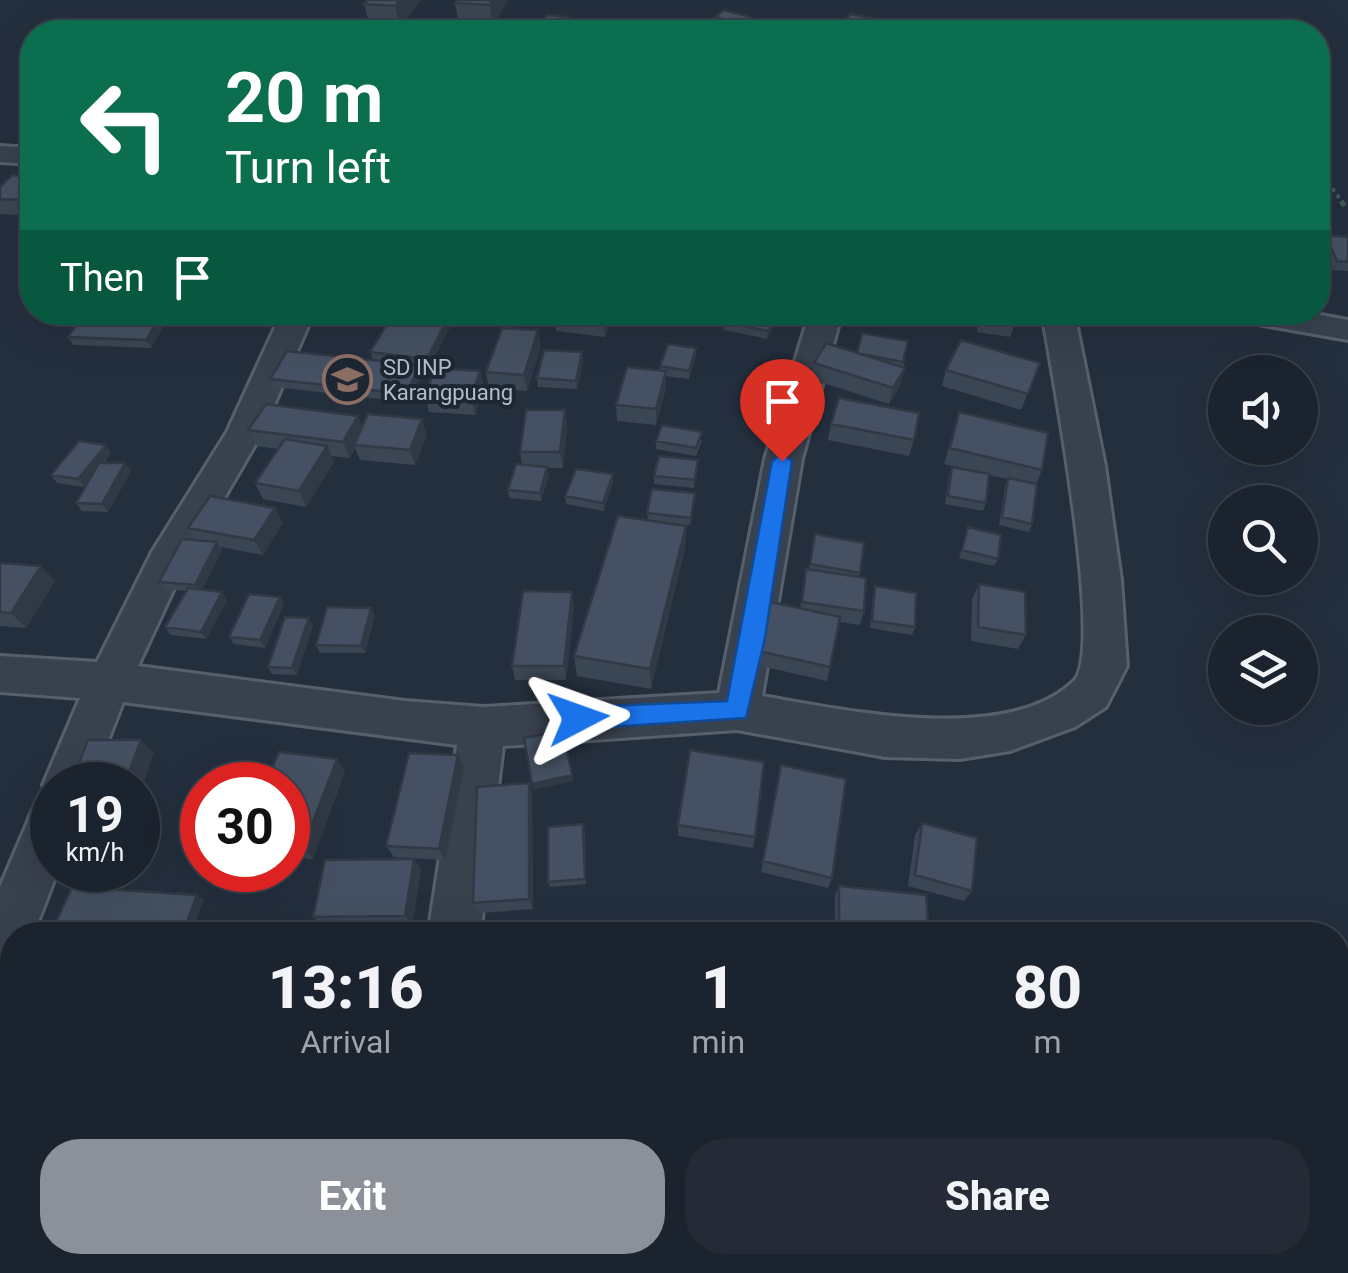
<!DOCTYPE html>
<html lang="en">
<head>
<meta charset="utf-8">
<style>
  body { margin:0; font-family:Roboto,sans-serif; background:#242b36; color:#f1f3f6; height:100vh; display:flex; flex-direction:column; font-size:38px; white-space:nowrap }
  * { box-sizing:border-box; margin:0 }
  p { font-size:32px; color:#a0a4aa }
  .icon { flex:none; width:55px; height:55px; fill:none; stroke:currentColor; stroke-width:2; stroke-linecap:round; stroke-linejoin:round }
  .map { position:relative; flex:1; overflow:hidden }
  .drawer { position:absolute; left:0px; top:922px; width:1350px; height:352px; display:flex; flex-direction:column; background:#1b232e; border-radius:40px 40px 0 0; box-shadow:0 10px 40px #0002,0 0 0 2px #39404a }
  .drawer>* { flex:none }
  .hud { position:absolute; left:20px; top:20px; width:1310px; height:305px; border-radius:40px; box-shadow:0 10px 40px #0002,0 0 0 2px #39404a; background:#0b6e4f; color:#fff; overflow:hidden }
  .buttons { position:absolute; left:1208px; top:355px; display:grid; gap:20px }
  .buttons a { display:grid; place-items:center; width:110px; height:110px; border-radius:50%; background:#1b232e; box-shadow:0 10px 40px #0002,0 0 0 2px #39404a; font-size:50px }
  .speed { position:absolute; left:30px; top:762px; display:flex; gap:20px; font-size:50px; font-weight:700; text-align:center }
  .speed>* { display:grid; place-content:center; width:130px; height:130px; border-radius:50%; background:#1b232e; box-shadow:0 10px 40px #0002,0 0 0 2px #39404a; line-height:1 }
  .speed small { font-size:25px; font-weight:400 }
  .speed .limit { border:15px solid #d22; background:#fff; color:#111 }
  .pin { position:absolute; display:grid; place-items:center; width:85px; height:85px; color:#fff; margin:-102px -42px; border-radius:50% 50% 50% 0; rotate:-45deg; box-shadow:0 0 10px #0007 }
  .pin .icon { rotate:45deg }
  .me { position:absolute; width:110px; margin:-55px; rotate:86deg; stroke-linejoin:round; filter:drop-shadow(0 0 8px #0008) }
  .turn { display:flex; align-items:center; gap:35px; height:210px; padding:0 40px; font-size:45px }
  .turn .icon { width:130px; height:130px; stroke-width:2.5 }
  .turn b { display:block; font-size:70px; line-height:85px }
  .then { display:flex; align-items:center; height:95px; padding:0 40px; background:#0003; gap:20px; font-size:38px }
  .eta { display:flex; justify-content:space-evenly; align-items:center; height:170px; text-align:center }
  .eta b { font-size:60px; font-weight:800; line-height:70px }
  .action { display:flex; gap:20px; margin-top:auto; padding:20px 40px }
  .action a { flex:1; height:115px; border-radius:40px; background:#8c9099; color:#fff; font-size:40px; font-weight:800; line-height:115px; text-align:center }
  .action a+a { background:#242b36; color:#f1f3f6 }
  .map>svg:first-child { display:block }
</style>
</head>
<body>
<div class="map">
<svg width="1348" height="1273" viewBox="0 0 1348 1273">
  <rect width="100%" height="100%" fill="#242f3e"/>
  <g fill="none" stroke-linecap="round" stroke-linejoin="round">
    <defs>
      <path id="minor" d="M336,24L357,27L360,32H326L328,26Z
        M0,146L32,148V164L0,162Z
        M282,312H314L262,433L184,567L138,666L405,701L483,707L719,693L765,459L810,312H842L802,459L762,696C844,710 1007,746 1074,681C1105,650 1051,366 1042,312H1074L1105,466L1121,580L1127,666L1106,707L1075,727L1010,751L960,759L885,757L737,730L503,746L480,935H428L457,745L123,702L91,785H52V870H58L33,935H12V972L0,977V887L35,805L50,799L43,785L80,698L0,692V656L97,662L152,552L227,432Z
        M1231,312H1305L1348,320V340L1247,322L1236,319Z"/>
    </defs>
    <use href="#minor" stroke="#565f6c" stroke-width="6"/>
    <path stroke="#44595c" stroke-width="4" stroke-dasharray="4 4" stroke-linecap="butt" d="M1318,169L1343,203"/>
    <path stroke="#44595c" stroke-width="5" stroke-dasharray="6 6" stroke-linecap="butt" d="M1341,201L1348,210"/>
    <use href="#minor" fill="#38414e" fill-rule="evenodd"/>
  </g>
  <path fill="#3b4654" d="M368,0H421L400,27L370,25L364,4Z
    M508,0L493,26L459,24L455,3Z
    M715,17L749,25L740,31L735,30V32H692V30L714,23Z
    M916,19L956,30L955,32H914Z
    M881,20L880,27L877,32L843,31L844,23Z
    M32,177V216L0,214V199L4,183Z
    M1325,235L1348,237V271L1332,270L1319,243Z
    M85,312H172L151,348L73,345L68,337Z
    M458,312L429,367L420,366L422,373L408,402L274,387L270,379L373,360L370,352Z
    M883,312L930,313L926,326L882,316Z
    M979,312H1017L1016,321L1010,337L977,332Z
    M612,314L605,337L556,331L554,315Z
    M777,318L767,339L724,330V322Z
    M908,341L901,384L889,404L811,379L814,363Z
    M541,347L527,391L489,388L486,372Z
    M582,352L583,361L577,389L538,387L537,378Z
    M696,356L689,379L666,376V388L656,425L617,421L616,405L660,371V366Z
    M1040,363L1021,410L942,386L946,370Z
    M484,387L475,415L429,412L425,396Z
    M565,410L567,426L563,468H547L549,475L541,501L509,498L508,490L522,465L520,452Z
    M959,412L1042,470L1036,484L1032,524L1029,532L999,525L1005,486L1008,479L989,475L986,503L983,511L945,504L949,475L952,467L976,472L944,464Z
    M358,416L362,427L427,435L415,465L360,460L355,448L350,458L331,456L334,462L306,507L263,499L255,483L278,449L257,446L248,430Z
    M831,424L914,440L909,456L828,440Z
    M702,440L696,456L656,449V441Z
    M111,453L104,463H125L131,471L108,512L82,511L76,503L84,487L57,483L51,475Z
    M698,460L694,488L654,484V476Z
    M613,474V482L604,511L566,504L565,496Z
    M695,500L690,525L666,523L686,526L685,548L651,689L577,676L574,656L648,520L647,513Z
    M283,523L263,555L221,547L222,550L202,590L227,600L206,639L171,635L165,627L186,591L164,589L159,582L196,540L188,528Z
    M968,527L998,559L994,566L959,558Z
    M815,534L860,573L859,577L864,611L860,625L839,622L827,681L757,665L759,651L800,608L806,569H809Z
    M0,563L41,566L55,581L26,628L0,626Z
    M979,584L1026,635L1018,649L971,641L972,599Z
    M875,586L915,627L912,635L870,628L873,593Z
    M280,597L284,604L265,648L234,644L229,637Z
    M574,607L566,680H515L512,666Z
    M375,615L365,653H320L316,645Z
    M309,618L313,626L297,675L272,674L268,667Z
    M458,755L464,768L445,860L394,857L386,846Z
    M781,765L832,878L828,888L761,872Z
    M345,771L313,859L288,856V785Z
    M529,783L532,795L533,909L479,913L473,903Z
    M922,823L972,891L964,901L908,886L915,835Z
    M678,825L755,837L753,848L678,836Z
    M585,830L586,884L550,887L548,882Z
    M421,869L412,926L323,927L313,917Z
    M839,886L929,935H835V896Z"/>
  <path fill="#303945" d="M400,0H421L400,27L395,6Z
    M493,0H508L493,26L490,5Z
    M568,17L569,25L564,32H560Z
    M750,17L749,25L740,31V24Z
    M32,193V212L25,200Z
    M163,312H172L151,348L146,340Z
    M451,312H458L429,367L427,359Z
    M606,312H612V314L605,337L604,320Z
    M777,312V318L767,339L768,331Z
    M538,330L541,347L527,391L524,375Z
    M696,348V356L689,379V371Z
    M582,352L583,361L577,389L576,381Z
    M420,365L422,373L408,402L406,394Z
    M905,368L901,384L889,404L893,388Z
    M480,371L484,387L475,415L471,398Z
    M666,371V388L656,425V409Z
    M565,410L567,426L563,468L560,452Z
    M358,416L364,432L354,445L355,448L350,458L343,442Z
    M422,419L427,435L415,465L410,450Z
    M106,445L111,453L84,487L78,479Z
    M327,446L334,462L306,507L299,491Z
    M125,463L131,471L108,512L102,504Z
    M547,467L549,475L541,501L540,493Z
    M613,474V482L604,511L603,503Z
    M275,508L283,523L263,555L254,540Z
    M686,526L685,548L651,689L650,669Z
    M217,542L222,550L201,593L195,585Z
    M41,566L55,581L26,628L11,613Z
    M222,592L227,600L206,639L201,632Z
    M572,592L574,607L566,680L564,666Z
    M280,597L284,604L265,648L260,640Z
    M371,608L375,615L365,653L361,646Z
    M309,618L313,626L297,675L292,668Z
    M141,740L154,753L138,799V785H124Z
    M458,755L464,768L445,860L439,849Z
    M337,759L345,771L313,859L303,848Z
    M572,775L574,781L533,790L532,784Z
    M529,783L532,795L533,909L529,899Z
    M414,859L421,869L412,926L405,916Z
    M197,895L204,900L191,935H182Z
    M13,1262H35L32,1273H9Z
    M130,1262H148L146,1273H128Z
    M325,1262H337L336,1273H325Z
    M462,1262H470L469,1273H462Z"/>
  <path fill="#455162" stroke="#303945" stroke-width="2.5" d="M368,0H400L395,6L364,4Z
    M457,0H493L490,5L455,3Z
    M724,10L750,17L740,24L715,17Z
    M850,14L881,20L876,29L844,23Z
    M547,15L568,17L560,31L539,29Z
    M916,19L955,22L956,30L916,28Z
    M707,21L735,29L730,32H700L692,30Z
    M519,27L541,31L539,32H513Z
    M12,175L32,177V193L25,200L0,199V187Z
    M1318,181L1322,182L1321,218L1318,217Z
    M1325,235L1348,237V262L1337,261Z
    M85,312H163L146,340L68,337Z
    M394,312H451L427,359L370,352Z
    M555,312H606L604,320L554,315Z
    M728,312H777L768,331L724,322Z
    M906,312H930L929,317Z
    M983,312H1017L1016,321L982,315Z
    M502,328L538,330L524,375L486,372Z
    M862,333L908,341L903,362L857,353Z
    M961,340L1040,363L1028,394L946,370Z
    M826,343L905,368L893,388L814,363Z
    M668,344L696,348L689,371L660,366Z
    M544,350L582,352L576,381L537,378Z
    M287,351L420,365L406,394L270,379Z
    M627,367L666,371L656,409L616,405Z
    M435,368L480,371L471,398L425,396Z
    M839,398L919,413L914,440L831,424Z
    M266,404L358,416L343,442L248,430Z
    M526,410H565L560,452H520Z
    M959,412L1048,433L1042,470L950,448Z
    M368,414L422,419L410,450L354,445Z
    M662,425L702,432L696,448L656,441Z
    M285,439L327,446L299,491L255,483Z
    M79,441L106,445L78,479L51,475Z
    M659,456L698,460L695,480L654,476Z
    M99,463H125L102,504L76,503Z
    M516,464L547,467L540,493L508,490Z
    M952,467L989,474L986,503L948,496Z
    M576,469L613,474L603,503L565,496Z
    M1008,478L1037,484L1032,524L1002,517Z
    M652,489L695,493L691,518L647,513Z
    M210,496L275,508L254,540L188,528Z
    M618,516L686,526L650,669L574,656Z
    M968,527L1001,535L998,559L962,550Z
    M815,534L864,543L860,573L810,564Z
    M182,539L217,542L195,585L159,582Z
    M0,563L41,566L11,613L0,612Z
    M806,569L866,578L864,611L802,602Z
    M979,584L1025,592L1026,635L978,627Z
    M875,586L916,593L915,627L872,621Z
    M188,588L222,592L201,632L165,627Z
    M523,591L572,592L564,666H512Z
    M249,594L280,597L260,640L229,637Z
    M771,602L840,617L830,667L759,651Z
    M327,607L371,608L361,646L316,645Z
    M285,617L309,618L292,668L268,667Z
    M563,730L572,775L532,784L524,738Z
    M88,740H141L124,785H70Z
    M690,750L764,762L755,837L678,825Z
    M279,752L337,759L303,848L288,846V785H265Z
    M409,753L458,755L439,849L386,846Z
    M781,765L846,779L832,878L763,861Z
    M529,783V899L473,903L477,787Z
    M922,823L977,838L972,891L915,875Z
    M583,824L585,879L548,882V827Z
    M414,859L405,916L313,917L325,860Z
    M839,886L926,895L929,935L839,925Z
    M72,887L197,895L182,935H50Z
    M0,1063L12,1064V1139L0,1138Z
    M0,1260H12L9,1273H0Z
    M48,1262H130L128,1273H46Z
    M247,1262H325V1273H247Z
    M395,1262H462V1273H394Z
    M542,1262H602V1273H541Z
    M633,1262H724L725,1273H634Z"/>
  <path fill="#1a73e8" stroke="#114b97" stroke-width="2.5" d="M782,454L792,461L765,638L746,718L578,729L569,725L566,718L569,711L578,707L727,701L772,461Z"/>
  <defs>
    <symbol id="school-ring" viewBox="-11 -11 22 22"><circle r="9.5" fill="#1d2633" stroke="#8d6e63" stroke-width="1.5"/><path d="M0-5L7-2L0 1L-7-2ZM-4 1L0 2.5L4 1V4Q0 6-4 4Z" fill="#8d6e63"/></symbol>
  </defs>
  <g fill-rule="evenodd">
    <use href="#school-ring" x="320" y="352" width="55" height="55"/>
  </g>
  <g text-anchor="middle" stroke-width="8" stroke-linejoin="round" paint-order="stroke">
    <g font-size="22" fill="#b4bcc9" stroke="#1d2633" text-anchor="start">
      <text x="383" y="375">SD INP<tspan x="383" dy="25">Karangpuang</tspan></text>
    </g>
  </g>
</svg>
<div class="buttons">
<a><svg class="icon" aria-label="sound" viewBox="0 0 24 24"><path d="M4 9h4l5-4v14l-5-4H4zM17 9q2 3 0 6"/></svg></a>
<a><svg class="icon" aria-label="search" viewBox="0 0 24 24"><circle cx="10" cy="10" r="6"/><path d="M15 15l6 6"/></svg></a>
<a><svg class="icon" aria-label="layers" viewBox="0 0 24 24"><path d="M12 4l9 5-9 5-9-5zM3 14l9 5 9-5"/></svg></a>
</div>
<div class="speed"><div>19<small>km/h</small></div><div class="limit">30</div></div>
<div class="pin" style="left:782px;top:461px;background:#d93025"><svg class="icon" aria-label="arrive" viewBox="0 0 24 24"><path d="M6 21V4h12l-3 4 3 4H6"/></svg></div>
<svg class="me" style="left:578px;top:718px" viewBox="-20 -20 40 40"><path d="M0-17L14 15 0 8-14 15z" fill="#1a73e8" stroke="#fff" stroke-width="4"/></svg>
<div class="hud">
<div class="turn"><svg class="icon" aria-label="left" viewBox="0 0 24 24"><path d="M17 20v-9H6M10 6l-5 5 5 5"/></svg><div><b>20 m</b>Turn left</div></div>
<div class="then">Then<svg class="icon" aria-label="arrive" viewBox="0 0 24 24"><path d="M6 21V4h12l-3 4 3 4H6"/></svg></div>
</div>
<section class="drawer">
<div class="eta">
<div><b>13:16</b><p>Arrival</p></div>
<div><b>1</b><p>min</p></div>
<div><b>80</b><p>m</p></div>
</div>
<div class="action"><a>Exit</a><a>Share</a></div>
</section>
</div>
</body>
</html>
